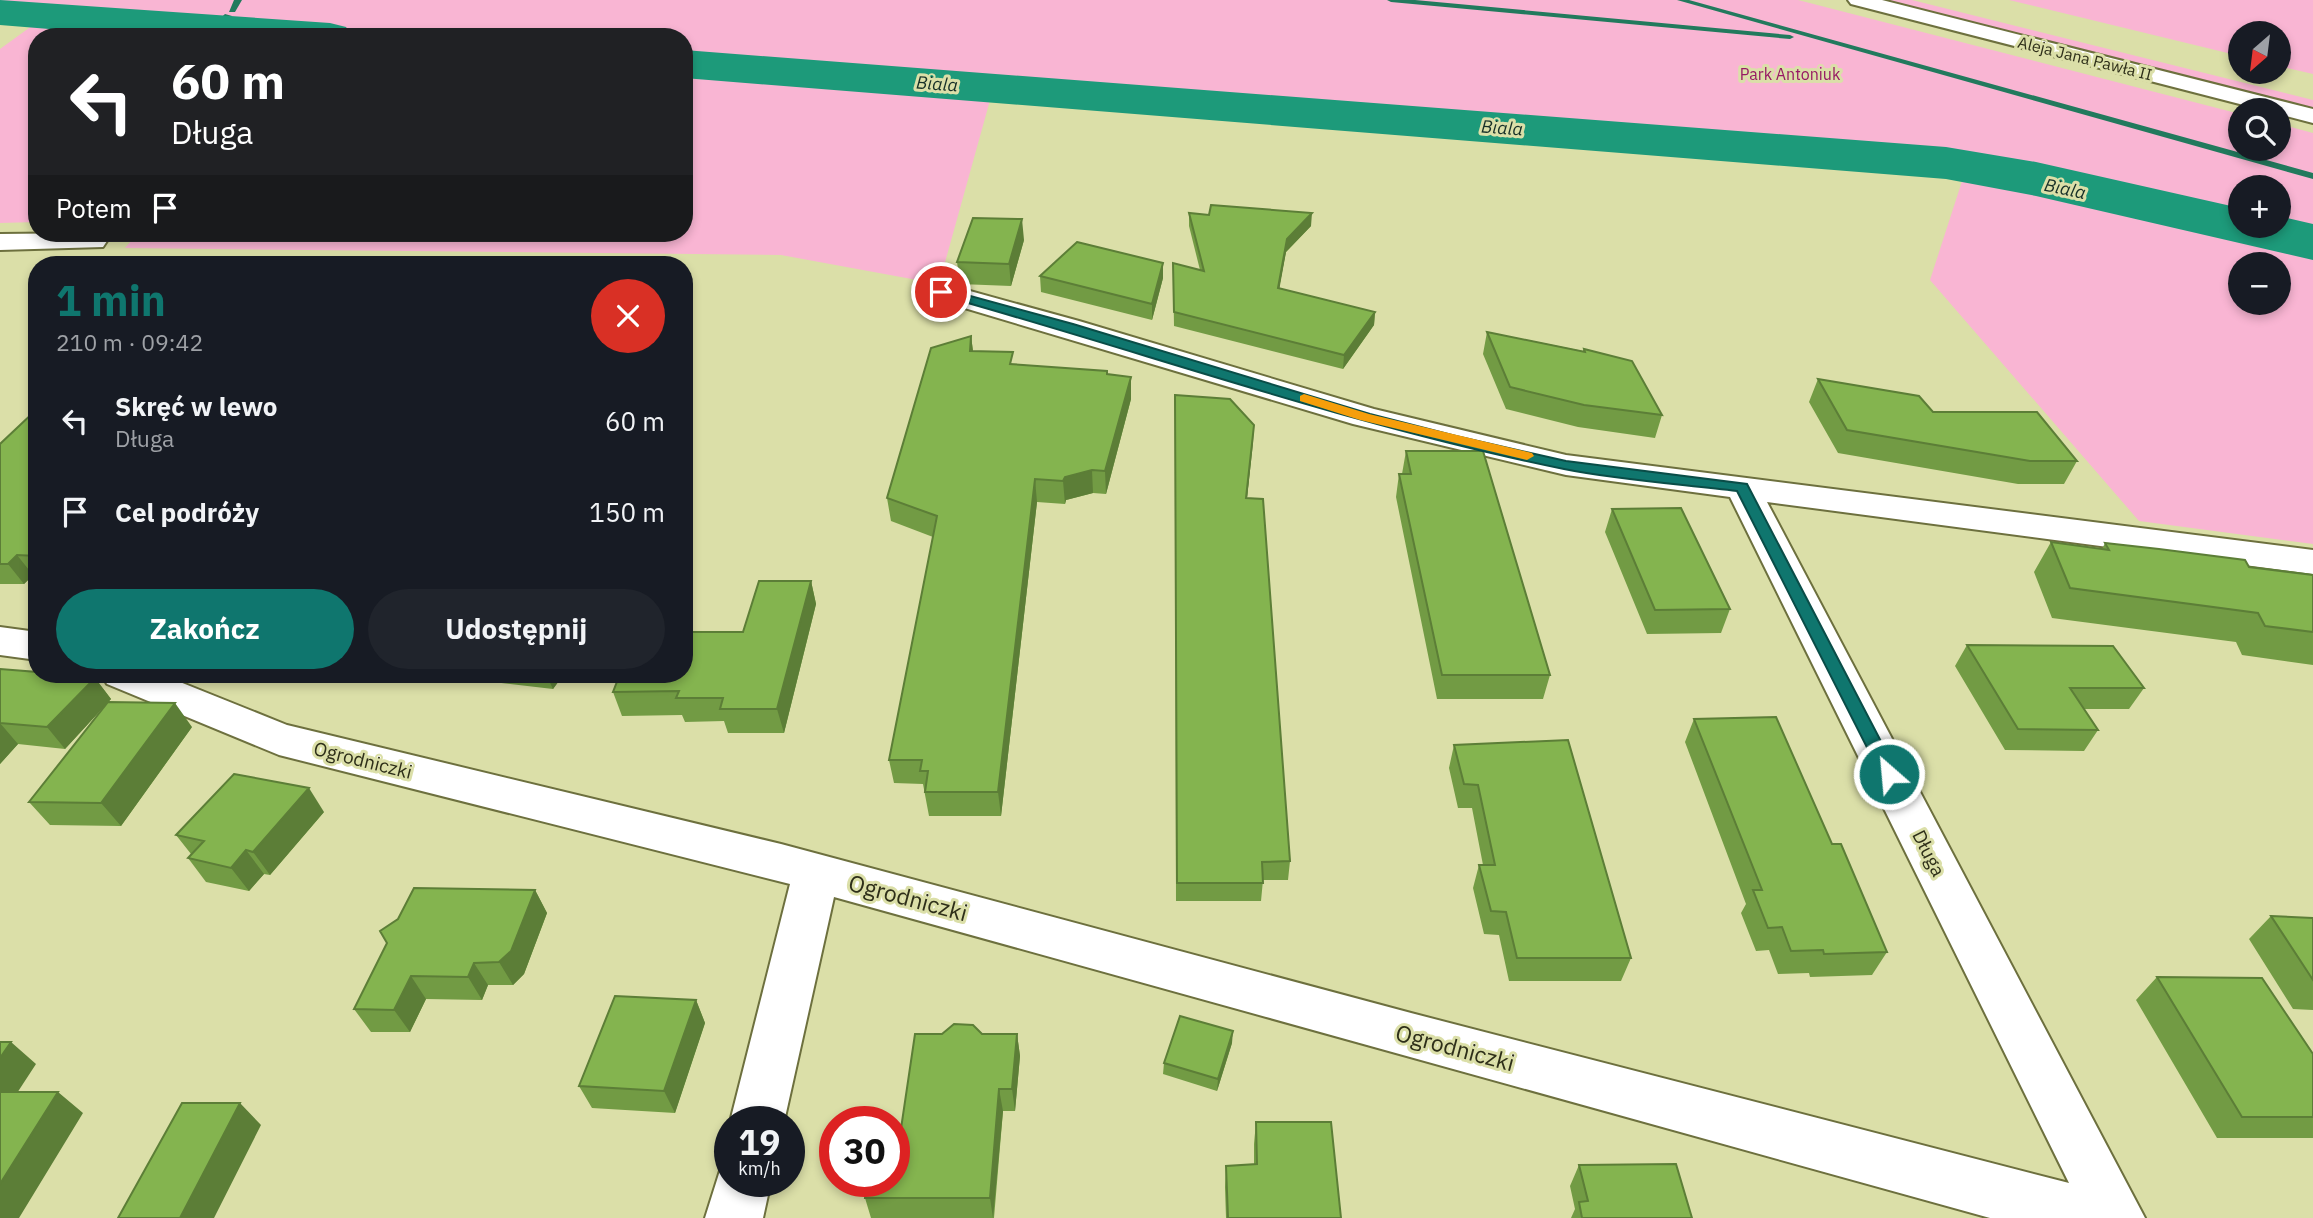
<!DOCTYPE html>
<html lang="pl">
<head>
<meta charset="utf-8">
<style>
  body { margin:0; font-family:"IBM Plex Sans",sans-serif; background:#20242c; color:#f1f3f6; height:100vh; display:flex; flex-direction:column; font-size:26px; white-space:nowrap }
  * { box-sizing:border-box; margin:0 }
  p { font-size:23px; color:#9ea1a6 }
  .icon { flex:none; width:38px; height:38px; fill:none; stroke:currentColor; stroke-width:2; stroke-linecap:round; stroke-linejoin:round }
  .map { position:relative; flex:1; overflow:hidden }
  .side { position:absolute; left:28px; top:256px; width:665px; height:427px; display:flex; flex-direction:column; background:#171b24; border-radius:28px; box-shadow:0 4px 10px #0003 }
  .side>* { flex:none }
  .banner { position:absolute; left:28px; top:28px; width:665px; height:214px; border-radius:28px; box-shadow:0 4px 10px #0003; background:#202124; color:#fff; overflow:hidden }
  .needle { width:46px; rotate:208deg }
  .buttons { position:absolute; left:2228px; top:21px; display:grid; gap:14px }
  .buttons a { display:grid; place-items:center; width:63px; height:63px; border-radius:50%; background:#171b24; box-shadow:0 4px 10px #0003; font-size:35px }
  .speed { position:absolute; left:714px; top:1106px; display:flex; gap:14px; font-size:35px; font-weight:700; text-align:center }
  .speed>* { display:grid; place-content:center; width:91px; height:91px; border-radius:50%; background:#171b24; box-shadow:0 4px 10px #0003; line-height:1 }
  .speed small { font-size:18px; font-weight:400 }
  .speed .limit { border:10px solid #d22; background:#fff; color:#111 }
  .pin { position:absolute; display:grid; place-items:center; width:60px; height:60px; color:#fff; margin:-30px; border:4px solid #fff; border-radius:50%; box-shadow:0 2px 7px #0007 }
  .me { position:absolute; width:77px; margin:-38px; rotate:333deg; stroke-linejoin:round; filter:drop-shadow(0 0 5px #0008) }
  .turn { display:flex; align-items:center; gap:24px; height:147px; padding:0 28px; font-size:32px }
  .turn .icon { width:91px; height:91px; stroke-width:2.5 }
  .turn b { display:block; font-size:49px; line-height:60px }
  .then { display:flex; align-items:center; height:66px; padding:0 28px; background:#0003; gap:14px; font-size:26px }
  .round { display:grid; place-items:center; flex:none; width:74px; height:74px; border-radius:37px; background:#20242c }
  .headline { display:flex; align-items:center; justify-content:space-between; height:119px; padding:0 28px }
  h1 { font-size:42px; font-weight:700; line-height:52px; color:#0f766e }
  .cta { display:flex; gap:14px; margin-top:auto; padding:14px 28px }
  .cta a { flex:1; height:80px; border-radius:42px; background:#0f766e; color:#fff; font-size:28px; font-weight:700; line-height:80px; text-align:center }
  .cta a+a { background:#20242c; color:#f1f3f6 }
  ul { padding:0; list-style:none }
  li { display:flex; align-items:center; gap:21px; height:91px; padding:0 28px }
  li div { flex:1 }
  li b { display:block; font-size:26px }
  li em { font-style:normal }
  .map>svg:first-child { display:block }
</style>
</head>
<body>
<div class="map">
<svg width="2313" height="1218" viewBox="0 0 2313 1218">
  <rect width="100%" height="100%" fill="#dbdfa8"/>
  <path fill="#f9b5d3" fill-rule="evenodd" d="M0,0H1798L2240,114V149H2278L2279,124L2313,133V240L2249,226H2278V187H2240V224L1984,166L1924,157L684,64V37H332L0,12Z
    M1878,0H1912L2313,100V110Z
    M2009,0H2313V74L2279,66L2278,33H2240V56Z
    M40,20L256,37H37V222L0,223V49Z
    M684,70L992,93L939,284L781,255L125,248L138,233H684Z
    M1965,172L2313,251V544L2139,521L1930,280ZM2278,264V303H2240V264Z"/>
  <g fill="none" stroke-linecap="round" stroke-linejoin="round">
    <path fill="#227a5d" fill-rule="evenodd" d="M234,0H242L235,12H229Z
      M1387,0H1415L1790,35L1794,37L1790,39L1391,2Z
      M1677,0H1689L2313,173V179Z
      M225,14L232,16L217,31H211V27Z"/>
    <path fill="#1d9a7a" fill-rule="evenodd" d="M0,0L330,23L346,27L353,37H148L0,25Z
      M684,50L1946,147L2036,162L2240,208V226H2278V216L2313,224V260L2036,196L1946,179L684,78Z"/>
    <defs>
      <path id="street" d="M93,233L103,235L107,241L103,247L0,250V234Z
        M941,283L1079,321L1374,409L1566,455L2313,550V574L1767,502L2145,1218H1990L834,897L784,1122H730L790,884L279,755L107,684L101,674H160L287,725L781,844L1411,1013L2069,1183L1730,497L1566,475L1353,424L931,298L927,292L931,286Z
        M0,627L37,632V660L0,655Z
        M730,1159V1181H771L763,1218H705L723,1161Z"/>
      <path id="secondary" d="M1848,0H1882L2313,109V123L2278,114V110H2263L1851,4Z"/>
    </defs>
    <use href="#street" stroke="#6d703e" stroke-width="4"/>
    <use href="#secondary" stroke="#6d703e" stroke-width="4"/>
    <use href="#street" fill="#fff" fill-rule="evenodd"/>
    <use href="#secondary" fill="#fff" fill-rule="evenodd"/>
  </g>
  <path fill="#729b44" d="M1189,213L1311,226L1286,252L1279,288L1375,312L1374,325L1343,369L1174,326L1173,263L1200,270L1189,226Z
    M1024,240L1011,286L960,284L957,262Z
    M1040,276L1163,278L1152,320L1041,292Z
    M1487,332L1583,351L1584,349L1662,415L1655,438L1578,427L1506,409L1483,354Z
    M971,336L973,351L1014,364L1107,371L1108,374L1131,399L1106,494L1093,493L1066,500L1065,504L1037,502L1001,816H929L923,784L894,783L889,760L933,537L891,521L887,498Z
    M1818,379L1933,412L2077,461L2064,484H2018L1838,453L1809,402Z
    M1175,395L1254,425L1247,498L1290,861L1288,880H1263L1261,901H1176Z
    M37,409V576L33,575L24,584H0V444Z
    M1406,451L1550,675L1543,699H1437L1396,497L1399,474H1402Z
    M1612,509L1730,609L1721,633L1647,634L1605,532Z
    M2051,542L2102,549L2105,543L2249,567L2313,575V665L2242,655L2236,642L2052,618L2034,572Z
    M811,581L816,604L784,733H728L724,721L685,722L682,715L622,716L613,692L743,632Z
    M1967,645L2144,688L2129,709H2084L2098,730L2084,751L2005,750L1955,666Z
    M0,669L95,678L111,699L65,749L18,744L0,764Z
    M341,674H372L367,679Z
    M456,674H564L553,689L458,678Z
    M1694,719L1832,844L1887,952L1872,975L1810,977L1809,973L1778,974L1769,950L1756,951L1741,913L1746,904L1685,742Z
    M192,727L121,826L50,825L29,802Z
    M1454,745L1631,958L1621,981H1509L1499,935L1484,934L1473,888L1479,865H1483L1472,808H1458L1449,768Z
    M324,812L270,875L264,874L249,891L206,882L188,858L191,854L176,835Z
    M535,890L547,913L524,974L513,985H488L482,1000L426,999L410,1032H371L354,1009L387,943Z
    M2271,916L2313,918V1010L2293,1009L2249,939Z
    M2157,977L2313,1054V1138H2217L2136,1000Z
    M696,1000L705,1023L675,1113L592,1108L579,1086Z
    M942,1034H1017L1020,1056L1015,1111H1003L994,1218H871L865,1198L898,1149Z
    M1232,1043L1217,1091L1163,1074L1164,1063Z
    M1256,1122L1341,1218H1226L1225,1187L1226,1166L1254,1164V1144Z
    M1579,1165L1692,1218H1571L1575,1209L1570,1186Z"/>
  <path fill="#5c7e37" d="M1312,213L1311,226L1286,252L1277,302L1278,288L1287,239Z
    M1022,219L1024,240L1011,286L1009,264Z
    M1163,263V278L1152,320V304Z
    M1375,312L1374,325L1343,369L1344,355Z
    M971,336L974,359L970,351Z
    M1131,377V399L1106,494L1105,471Z
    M1254,425L1253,443L1245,517L1246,498Z
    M1092,470L1093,493L1066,500L1065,504L1063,481L1065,477Z
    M1035,479L1037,502L1001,816L998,792Z
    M17,555L33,575L24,584L8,564Z
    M811,581L816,604L784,733L777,709Z
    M365,674H372L367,679Z
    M546,674H564L553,689Z
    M95,678L111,699L65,749L47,727Z
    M175,703L192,727L121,826L101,803Z
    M0,723L18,744L0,764Z
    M309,788L324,812L270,875L253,852Z
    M246,850L264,874L249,891L231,868Z
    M535,890L547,913L524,974L513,985L499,962Z
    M474,963L488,985L482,1000L468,977Z
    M411,976L426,999L410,1032L394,1010Z
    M696,1000L705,1023L675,1113L664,1091Z
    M1233,1031L1232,1043L1217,1091L1218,1079Z
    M1017,1034L1020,1056L1015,1111L1012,1089Z
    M11,1042L36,1064L4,1113L0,1110V1058Z
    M999,1089L1003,1111L993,1218L990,1198Z
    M58,1092L83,1113L19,1218H0V1184Z
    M240,1103L261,1125L214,1218H180Z"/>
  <path fill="#84b44f" stroke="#5c7e37" stroke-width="2" d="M1211,205L1312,213L1287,239L1278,288L1375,312L1344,355L1174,312L1173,263L1204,271L1189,213L1209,215Z
    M973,218L1022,219L1009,264L957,262Z
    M1077,242L1163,263L1152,304L1040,276Z
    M1487,332L1585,352L1584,349L1632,361L1662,415L1584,405L1510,387Z
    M971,336L970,351L1013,352L1010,364L1107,371V374L1131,377L1105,471L1092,470L1065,477L1063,481L1035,479L998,792H925L928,771H920L922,760H889L937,516L887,498L931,348Z
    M1818,379L1919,396L1933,412H2037L2077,461H2030L1847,430Z
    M1175,395L1230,399L1254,425L1246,498L1263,499L1290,861L1262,862L1263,883H1177Z
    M37,409V556L17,555L8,564H0V444Z
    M1406,451H1483L1550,675H1442L1399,474H1411Z
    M1681,508L1730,609L1655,610L1612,509Z
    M2051,542L2109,550L2105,543L2159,549L2245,560L2249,567L2313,575V632L2265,626L2258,613L2070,588Z
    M759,581H811L777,709H720L723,698H676L679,691L613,692L620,674H684V632H743Z
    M1967,645L2113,646L2144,688H2070L2098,730L2018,729Z
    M0,669L37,672V674H51L95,678L47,727L0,723Z
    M108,702L175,703L101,803L29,802Z
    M1776,717L1832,844H1841L1887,952L1824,954L1823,950L1791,951L1782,927L1768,928L1753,890H1762L1694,719Z
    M1568,740L1631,958H1517L1506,912L1491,911L1479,865H1495L1478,785L1464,784L1454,745Z
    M234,774L309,788L253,852L246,850L231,868L188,858L204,841L176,835Z
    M414,888L535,890L511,951L499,962L474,963L468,977L411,976L394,1010L354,1009L387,943L380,931L398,919Z
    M2271,916L2313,918V980Z
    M2157,977L2262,978L2313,1054V1117H2242Z
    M615,996L696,1000L664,1091L579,1086Z
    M1180,1016L1233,1031L1218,1079L1164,1063Z
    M954,1024L973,1025L982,1034H1017L1012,1089H999L990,1198H865L867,1181H894V1149H898L915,1034H942Z
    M0,1042H11L0,1058Z
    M0,1092H58L0,1184Z
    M182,1103H240L180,1218H118Z
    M1256,1122H1331L1341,1218H1228L1226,1166L1257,1164Z
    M1676,1164L1692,1218H1582L1579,1202L1588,1201L1579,1165Z"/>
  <path fill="#0f766e" stroke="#0a4d48" stroke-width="2" d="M941,288L1073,324L1370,414L1456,436L1566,461L1747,484L1898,774L1889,781L1883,779L1737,491C1679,484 1620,480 1564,469C1351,426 1145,352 936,294L935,292Z"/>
  <path fill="#f59e0b" d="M1304,394L1369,414L1532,453L1534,456L1527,460L1360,420L1300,401V396Z"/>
  <g text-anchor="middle" stroke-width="6" stroke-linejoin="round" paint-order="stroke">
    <g font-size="16" fill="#2e2f19" stroke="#dbdfa8">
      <text transform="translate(2085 58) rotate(14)" y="6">Aleja Jana Pawła II</text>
    </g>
    <g font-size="16" fill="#971964" stroke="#dbdfa8">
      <text x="1790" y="80">Park Antoniuk</text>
    </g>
    <g font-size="18" font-style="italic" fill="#173028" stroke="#dbdfa8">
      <text transform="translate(937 84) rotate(4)" y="6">Biala</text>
      <text transform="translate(1502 128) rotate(4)" y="6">Biala</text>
      <text transform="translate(2065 189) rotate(12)" y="6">Biala</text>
    </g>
    <g font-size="19" fill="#2e2f19" stroke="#dbdfa8">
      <text transform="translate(363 760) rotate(14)" y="7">Ogrodniczki</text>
      <text transform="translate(1929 853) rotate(63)" y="7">Długa</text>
    </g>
    <g font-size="23" fill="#2e2f19" stroke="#dbdfa8">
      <text transform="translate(908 898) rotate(15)" y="8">Ogrodniczki</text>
      <text transform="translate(1455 1048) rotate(15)" y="8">Ogrodniczki</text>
    </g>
  </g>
</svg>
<div class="buttons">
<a><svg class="needle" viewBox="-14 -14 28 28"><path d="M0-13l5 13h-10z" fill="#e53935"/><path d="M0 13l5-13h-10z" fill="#9ea1a6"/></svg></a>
<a><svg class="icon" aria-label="search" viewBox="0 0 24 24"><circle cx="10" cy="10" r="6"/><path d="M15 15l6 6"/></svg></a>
<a>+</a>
<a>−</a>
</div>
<div class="speed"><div>19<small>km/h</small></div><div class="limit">30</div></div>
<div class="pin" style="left:941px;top:292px;background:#d93025"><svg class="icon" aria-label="arrive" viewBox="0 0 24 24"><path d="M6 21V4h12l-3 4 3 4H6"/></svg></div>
<svg class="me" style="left:1889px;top:774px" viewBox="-20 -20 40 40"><circle r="17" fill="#0f766e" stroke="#fff" stroke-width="3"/><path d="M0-11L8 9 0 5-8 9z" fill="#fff"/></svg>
<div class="banner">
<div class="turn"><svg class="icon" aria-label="left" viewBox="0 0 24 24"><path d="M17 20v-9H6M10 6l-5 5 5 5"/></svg><div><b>60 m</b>Długa</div></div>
<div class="then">Potem<svg class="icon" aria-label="arrive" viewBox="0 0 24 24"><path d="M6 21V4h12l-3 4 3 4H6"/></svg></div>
</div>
<section class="side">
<div class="headline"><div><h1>1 min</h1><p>210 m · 09:42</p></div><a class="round" style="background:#d93025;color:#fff"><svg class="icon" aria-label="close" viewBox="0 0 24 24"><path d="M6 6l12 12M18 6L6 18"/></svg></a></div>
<ul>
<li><svg class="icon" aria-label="left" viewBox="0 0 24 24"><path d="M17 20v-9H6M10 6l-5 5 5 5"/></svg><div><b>Skręć w lewo</b><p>Długa</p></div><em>60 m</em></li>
<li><svg class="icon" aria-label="arrive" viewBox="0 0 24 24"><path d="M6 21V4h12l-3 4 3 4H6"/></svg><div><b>Cel podróży</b></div><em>150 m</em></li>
</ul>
<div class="cta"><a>Zakończ</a><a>Udostępnij</a></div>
</section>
</div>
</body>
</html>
